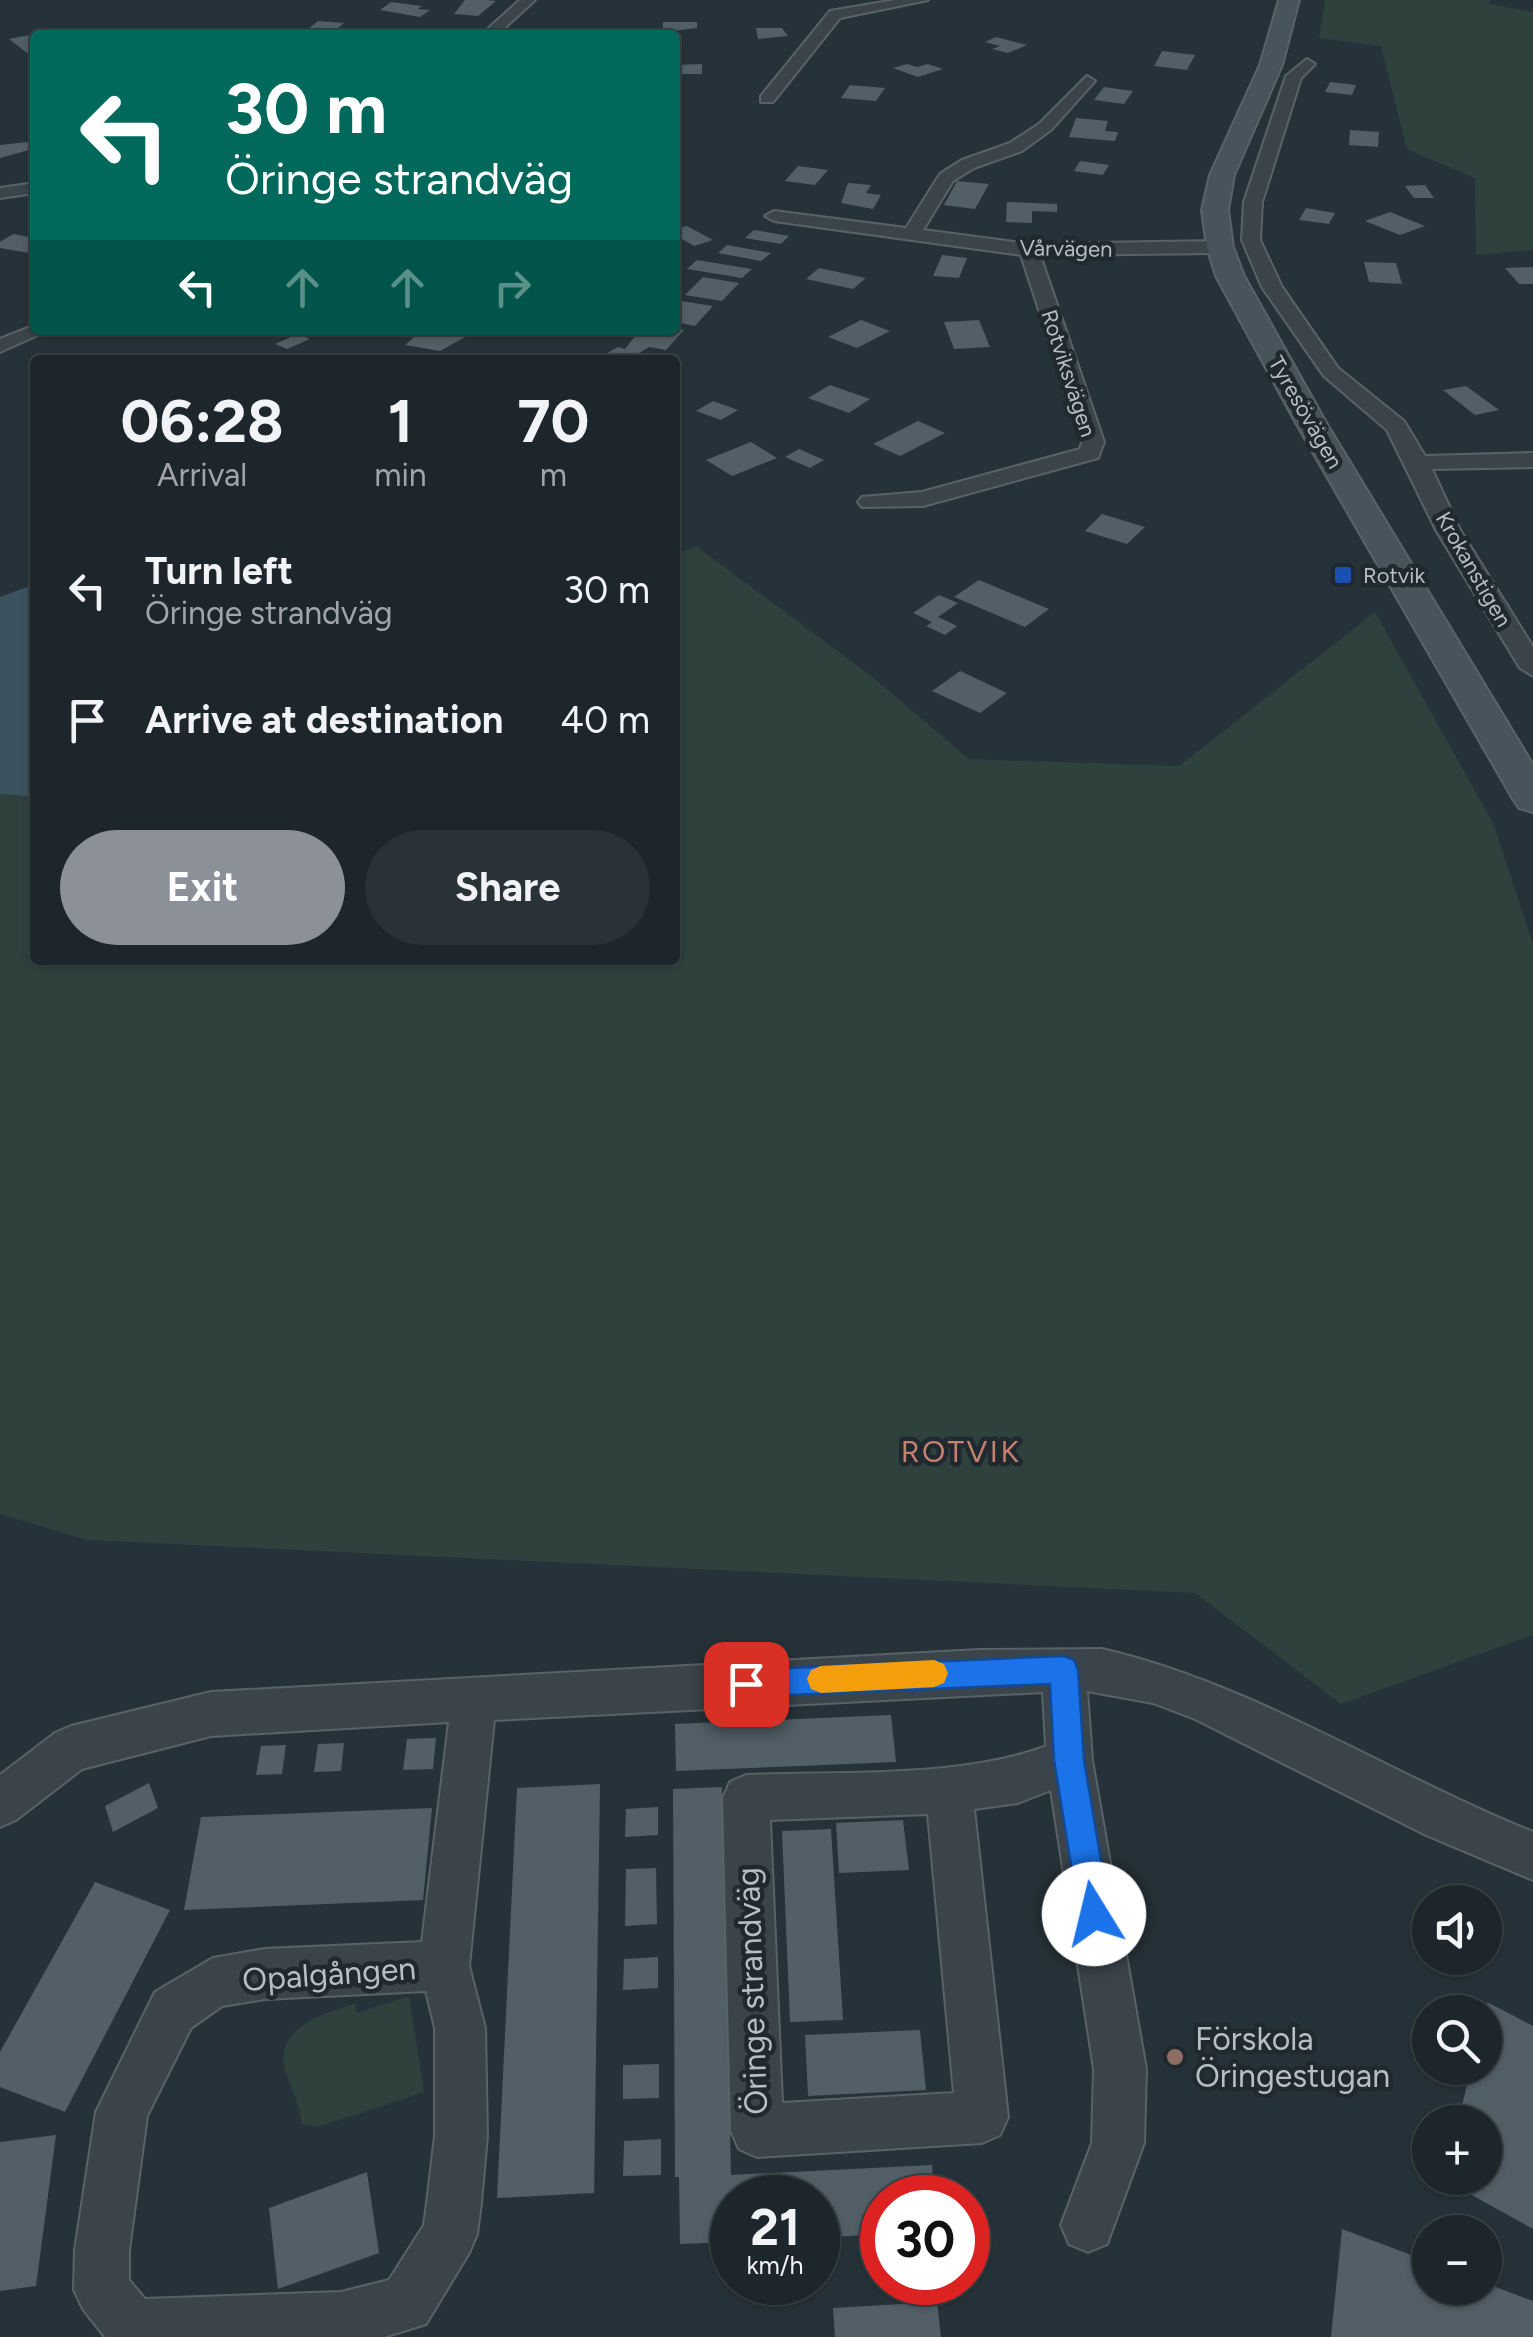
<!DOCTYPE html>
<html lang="en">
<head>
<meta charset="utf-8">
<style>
  body { margin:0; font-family:Figtree,sans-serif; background:#293237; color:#f1f3f6; height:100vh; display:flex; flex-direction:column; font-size:38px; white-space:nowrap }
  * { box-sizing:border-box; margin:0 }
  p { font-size:32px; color:#a0a5a9 }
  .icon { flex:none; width:55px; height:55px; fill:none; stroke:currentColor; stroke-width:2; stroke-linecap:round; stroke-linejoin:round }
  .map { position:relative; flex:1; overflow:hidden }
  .panel { position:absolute; left:30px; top:355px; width:650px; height:610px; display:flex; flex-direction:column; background:#1c262b; border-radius:10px; box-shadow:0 2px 8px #0004,0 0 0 2px #3a4347 }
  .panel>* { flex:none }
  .top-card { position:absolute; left:30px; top:30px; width:650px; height:305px; border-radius:10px; box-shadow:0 2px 8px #0004,0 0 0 2px #3a4347; background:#00695c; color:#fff; overflow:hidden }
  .controls { position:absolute; left:1412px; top:1885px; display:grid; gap:20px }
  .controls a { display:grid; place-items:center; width:90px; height:90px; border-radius:50%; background:#1c262b; box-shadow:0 2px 8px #0004,0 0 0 2px #3a4347; font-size:50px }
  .speed { position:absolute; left:710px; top:2175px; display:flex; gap:20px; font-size:50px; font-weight:700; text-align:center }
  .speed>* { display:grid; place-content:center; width:130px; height:130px; border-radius:50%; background:#1c262b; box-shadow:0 2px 8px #0004,0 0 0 2px #3a4347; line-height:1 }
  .speed small { font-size:25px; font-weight:400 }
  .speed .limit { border:15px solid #d22; background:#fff; color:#111 }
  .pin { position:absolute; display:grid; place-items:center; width:85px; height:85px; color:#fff; margin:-42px; border-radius:20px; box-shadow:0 5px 15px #0006 }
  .me { position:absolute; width:110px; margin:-55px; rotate:351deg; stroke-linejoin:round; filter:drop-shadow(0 0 8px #0008) }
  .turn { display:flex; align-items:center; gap:35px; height:210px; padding:0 30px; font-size:45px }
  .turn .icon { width:130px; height:130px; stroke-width:2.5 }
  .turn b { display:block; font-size:70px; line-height:85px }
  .lanes { display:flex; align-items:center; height:95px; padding:0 30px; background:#0003; justify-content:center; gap:50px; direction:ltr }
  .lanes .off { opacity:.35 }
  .eta { display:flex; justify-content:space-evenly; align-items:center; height:170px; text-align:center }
  .eta b { font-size:60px; font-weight:700; line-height:70px }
  .button { display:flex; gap:20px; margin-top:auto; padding:20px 30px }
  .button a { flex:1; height:115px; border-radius:60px; background:#8c9099; color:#fff; font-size:40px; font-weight:700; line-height:115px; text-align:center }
  .button a+a { background:#293237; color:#f1f3f6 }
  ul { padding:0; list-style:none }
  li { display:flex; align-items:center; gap:30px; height:130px; padding:0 30px }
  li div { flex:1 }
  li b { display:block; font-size:38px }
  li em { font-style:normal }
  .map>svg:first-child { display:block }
</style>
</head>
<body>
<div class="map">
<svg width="1533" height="2337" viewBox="0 0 1533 2337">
  <rect width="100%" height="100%" fill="#263239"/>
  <path fill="#2e413d" d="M1325,0H1490L1489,4L1533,12V250L1476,255L1475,178L1407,149L1381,46L1319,38Z
    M696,546L870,675L969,759L1179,766L1375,612L1493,823L1533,944V1635L1341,1704L1195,1593L88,1540L0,1514V794L35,797V960H675V555Z
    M409,1996L424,2092L318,2127L302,2124C299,2107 295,2095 288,2079C267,2030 321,2014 355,2004L357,2013Z"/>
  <path fill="#3c525e" d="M35,584V797L0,794V597Z"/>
  <path fill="#525f67" d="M465,0H487L496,1L478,16L454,14Z
    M391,2L422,6L418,9L430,10L420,17L380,10Z
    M318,21L344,23L330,35H301Z
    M663,22H697V28L663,32Z
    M756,28H782L788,36L758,39Z
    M35,34V55L31,56L9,39Z
    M996,37L1027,45L1008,53L992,49L1000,46L985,42Z
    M1162,51L1195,55L1187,70L1154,66Z
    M702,64V74H675V65Z
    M907,64L917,67L928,64L943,69L918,77L893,68Z
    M1330,82L1356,85L1352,95L1325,92Z
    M850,85L885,88L876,101L841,98Z
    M1104,87L1133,91L1124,104L1094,100Z
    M1076,118L1108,121L1105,131L1118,132L1115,141L1069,137Z
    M1350,130L1379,132L1378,147L1349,145Z
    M28,142L29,150L0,158V145Z
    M1080,161L1109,165L1103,175L1074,171Z
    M798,166L828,170L815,185L785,181Z
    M957,181L989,184L975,209L944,205Z
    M848,183L871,185L866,193L881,195L873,209L841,203Z
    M1425,185L1434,198H1414L1405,186Z
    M1007,202L1057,204V212L1032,211V223L1006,222Z
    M1306,208L1335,213L1329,224L1299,220Z
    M1390,212L1425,226L1400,235L1365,221Z
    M687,226L713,240L694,246L675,235V229Z
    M754,230L789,236L781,244L745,238Z
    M13,234L35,238V254L0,248V242Z
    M727,245L771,253L761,261L718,253Z
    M942,255L967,258L959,278L933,276Z
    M697,260L752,269L742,278L687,269Z
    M1364,262L1396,263L1402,284L1369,282Z
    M1533,267V284H1519L1505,268Z
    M819,268L866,278L853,289L806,279Z
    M703,277L739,283L722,301L685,295Z
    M675,300L713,306L695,326L675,322Z
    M861,320L890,331L857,348L828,337Z
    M979,320L990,347L954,349L944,322Z
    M675,328L684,330L666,350L649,347L638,354L653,360H594L618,347L625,349L640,330Z
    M422,330H465L459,336L465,337L440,351L405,345Z
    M298,334L310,339L287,349L275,344Z
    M830,385L870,399L849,413L808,398Z
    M1466,386L1499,410L1475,415L1443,390Z
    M713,401L738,410L721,420L696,411Z
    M918,421L945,433L900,456L873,444Z
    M751,442L777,458L732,476L706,460Z
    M799,449L824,460L810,468L785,457Z
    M1102,514L1145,527L1127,544L1085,531Z
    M979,580L1049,609L1025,627L954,597Z
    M939,595L958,603L938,617L957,626L945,635L926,626L932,622L913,613Z
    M960,671L1007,693L980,713L932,691Z
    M891,1715L896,1762L676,1771L675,1724Z
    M436,1738L433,1769L403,1770L407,1739Z
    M344,1743L341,1771L314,1772L318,1744Z
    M286,1745L282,1774L256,1775L261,1746Z
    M149,1783L158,1808L113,1832L105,1806Z
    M600,1784L594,2193L497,2198L517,1788Z
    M722,1787L731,2175L932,2165L935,2198H882V2234L818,2238V2198H732V2242L680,2244L679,2177H675L673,1789Z
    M658,1807V1835L625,1837L626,1809Z
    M432,1808L423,1900L184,1910L201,1817Z
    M903,1820L909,1870L839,1873L836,1823Z
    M831,1829L843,2020L790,2022L782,1831Z
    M656,1868L657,1924L625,1926L626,1869Z
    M95,1882L170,1910L65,2112L0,2087V2052Z
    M658,1957V1988L623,1990L624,1959Z
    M1487,2002L1533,2026V2229L1441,2178H1485V2122H1458L1471,2068H1485Z
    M920,2030L926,2090L808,2096L805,2035Z
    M659,2064V2098L623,2099V2065Z
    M56,2135L36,2286L0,2291V2142Z
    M661,2139V2175L623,2176L624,2141Z
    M367,2172L379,2253L278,2289L269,2208Z
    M1342,2229L1430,2262V2288H1485V2283L1533,2301V2337H1331Z
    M937,2302L941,2337H835L833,2308Z"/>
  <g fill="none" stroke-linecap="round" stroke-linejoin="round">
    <defs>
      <path id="minor" d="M520,0H535L497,35H481Z
        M895,0H928L840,18L773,102H761V96L830,11Z
        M1307,59L1315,64L1301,78L1262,202L1260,240L1282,287L1338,368L1404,421L1425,456L1533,453V467L1432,469L1460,530L1533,647V676L1520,668L1436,530L1387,430L1324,376L1262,287L1242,240L1244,202L1286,76Z
        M1087,76L1095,81L1051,130L1022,151L974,168L953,181L923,230L1029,244L1220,241L1229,247L1220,253L1040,255L1104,442L1098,458L923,506L862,507L858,502L862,497L922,492L1080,449L1082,442L1021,255L774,221L765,216L774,211L906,228L940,174L962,160L1010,143L1039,124Z
        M35,183V193L0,198V188Z
        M35,325V330H49L0,352V339Z
        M1102,1649C1254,1684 1389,1774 1533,1832V1880L1426,1835L1195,1719L1153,1703L1087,1691L1092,1760L1146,2069L1144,2143L1107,2244L1088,2252L1069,2244L1061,2225L1092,2143L1094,2069L1051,1790L1018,1803L974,1809L1008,2117L1000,2135L982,2143L757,2157L739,2149L731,2131L723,1798L730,1782L746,1775C838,1771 961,1779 1046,1746L1043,1692L494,1720L469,1966L485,2028L487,2136L481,2203L477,2234L469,2253L426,2324L384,2337H105L83,2309L74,2290L75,2250L96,2112L155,1992L213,1958L265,1949L422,1942L449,1722L211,1736L82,1769L16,1820L0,1827V1775L55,1733L71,1726L211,1692L979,1650ZM928,1814L954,2093L782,2103L770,1820ZM426,1991L435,2028V2136L427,2203L424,2225L389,2280L341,2292L145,2299L129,2280V2250L147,2116L191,2028L222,2006L265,1999Z"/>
      <path id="secondary" d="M1279,0H1299L1282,65L1234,175L1228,210L1233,247L1244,276L1325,421L1533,765V812L1519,808L1513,799L1295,421L1216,276L1207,247L1202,210L1210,175L1260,65Z"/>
    </defs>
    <use href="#minor" stroke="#586268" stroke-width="4"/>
    <use href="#secondary" stroke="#586268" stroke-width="4"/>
    <use href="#minor" fill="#3a444a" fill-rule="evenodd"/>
    <use href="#secondary" fill="#48545c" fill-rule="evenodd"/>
  </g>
  <path fill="#1a73e8" stroke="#114b97" stroke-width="2.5" d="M1064,1656L1074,1660L1078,1670L1084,1760L1110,1914L1106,1925L1094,1930L1083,1925L1079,1914L1054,1760L1050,1684L746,1697L736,1693L731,1684L736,1674L746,1670Z"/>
  <path fill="#f59e0b" d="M934,1660L944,1664L948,1673L944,1683L934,1687L821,1693L811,1689L807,1679L811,1670L821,1666Z"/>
  <rect fill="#1a4fb4" stroke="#1f292f" stroke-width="4" x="1333" y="565" width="20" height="20" rx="5"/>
  <circle fill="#8d6e63" stroke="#1f292f" stroke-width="4" cx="1175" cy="2057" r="10"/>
  <g text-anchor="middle" stroke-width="9" stroke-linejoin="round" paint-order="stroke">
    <g font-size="22" fill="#b5bfc5" stroke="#1f292f">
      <text transform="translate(1066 248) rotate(1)" y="8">Vårvägen</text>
      <text transform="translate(1069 373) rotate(72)" y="8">Rotviksvägen</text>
      <text transform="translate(1306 412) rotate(60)" y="8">Tyresövägen</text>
      <text transform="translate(1474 569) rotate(60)" y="8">Krokanstigen</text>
    </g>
    <g font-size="22" fill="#b5bfc5" stroke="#1f292f" text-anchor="start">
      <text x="1363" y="583">Rotvik</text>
    </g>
    <g font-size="30" letter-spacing="2.5" fill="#c7826f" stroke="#1f292f">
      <text x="961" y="1462">ROTVIK</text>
    </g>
    <g font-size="32" fill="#b5bfc5" stroke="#1f292f">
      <text transform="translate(329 1974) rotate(-4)" y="11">Opalgången</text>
      <text transform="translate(752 1991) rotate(-92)" y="11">Öringe strandväg</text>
    </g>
    <g font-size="32" fill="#b5bfc5" stroke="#1f292f" text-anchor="start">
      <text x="1195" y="2050">Förskola<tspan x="1195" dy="37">Öringestugan</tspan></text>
    </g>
  </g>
</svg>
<div class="controls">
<a><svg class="icon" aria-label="sound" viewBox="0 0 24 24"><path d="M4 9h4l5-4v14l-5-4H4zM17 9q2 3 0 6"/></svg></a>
<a><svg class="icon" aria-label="search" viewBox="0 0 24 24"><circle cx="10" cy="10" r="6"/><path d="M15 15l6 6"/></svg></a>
<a>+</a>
<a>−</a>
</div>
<div class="speed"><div>21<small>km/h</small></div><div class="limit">30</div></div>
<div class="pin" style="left:746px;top:1684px;background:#d93025"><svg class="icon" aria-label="arrive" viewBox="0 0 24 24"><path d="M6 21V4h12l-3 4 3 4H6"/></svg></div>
<svg class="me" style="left:1094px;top:1914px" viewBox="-20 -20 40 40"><circle r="19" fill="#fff"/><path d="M0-13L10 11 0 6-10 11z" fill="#1a73e8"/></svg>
<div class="top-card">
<div class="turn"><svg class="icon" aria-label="left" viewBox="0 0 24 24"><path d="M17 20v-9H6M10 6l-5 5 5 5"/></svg><div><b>30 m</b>Öringe strandväg</div></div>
<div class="lanes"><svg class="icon" aria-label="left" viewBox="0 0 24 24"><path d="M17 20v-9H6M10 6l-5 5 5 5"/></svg><svg class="icon off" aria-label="ahead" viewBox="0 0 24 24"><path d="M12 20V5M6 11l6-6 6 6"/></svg><svg class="icon off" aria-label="ahead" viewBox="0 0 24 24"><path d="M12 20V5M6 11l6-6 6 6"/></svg><svg class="icon off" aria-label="right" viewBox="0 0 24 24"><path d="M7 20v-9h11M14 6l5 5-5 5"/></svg></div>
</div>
<section class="panel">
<div class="eta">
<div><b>06:28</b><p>Arrival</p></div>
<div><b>1</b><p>min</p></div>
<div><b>70</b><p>m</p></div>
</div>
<ul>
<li><svg class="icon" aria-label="left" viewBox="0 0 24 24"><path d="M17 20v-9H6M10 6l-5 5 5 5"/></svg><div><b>Turn left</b><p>Öringe strandväg</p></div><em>30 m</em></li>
<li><svg class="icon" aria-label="arrive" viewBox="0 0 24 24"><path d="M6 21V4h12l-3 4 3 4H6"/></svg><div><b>Arrive at destination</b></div><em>40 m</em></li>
</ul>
<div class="button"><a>Exit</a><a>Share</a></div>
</section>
</div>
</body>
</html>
